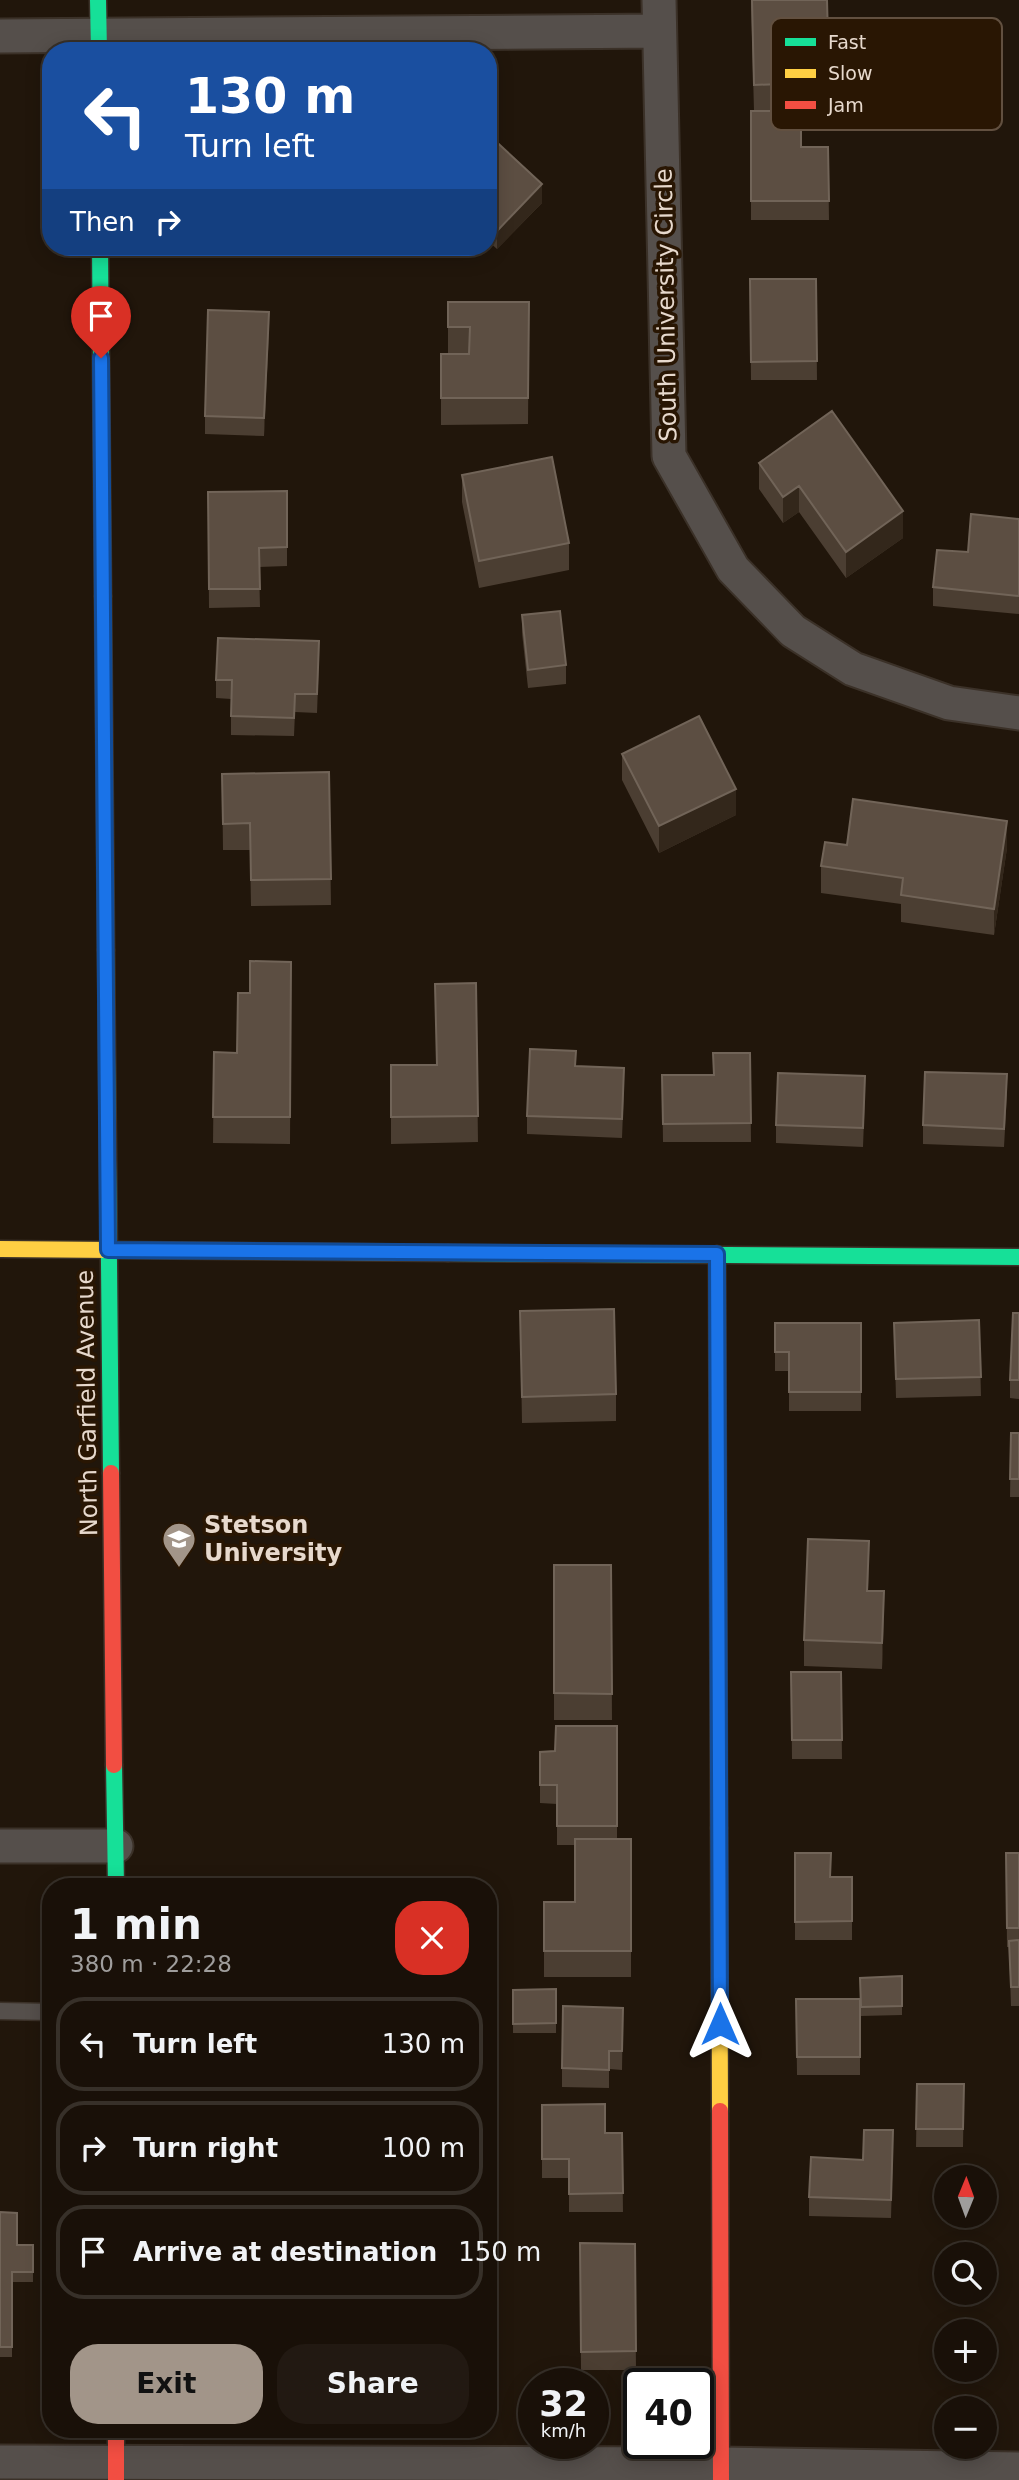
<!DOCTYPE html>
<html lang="en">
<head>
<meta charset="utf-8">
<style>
  body { margin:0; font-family:"DejaVu Sans",sans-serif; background:#221912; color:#f1f3f6; height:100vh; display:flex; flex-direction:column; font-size:26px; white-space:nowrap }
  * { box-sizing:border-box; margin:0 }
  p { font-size:23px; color:#9f9d9c }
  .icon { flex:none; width:38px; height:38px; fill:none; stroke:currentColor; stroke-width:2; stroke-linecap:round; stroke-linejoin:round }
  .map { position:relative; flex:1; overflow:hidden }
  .drawer { position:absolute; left:42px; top:1878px; width:455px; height:560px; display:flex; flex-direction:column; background:#191008; border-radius:28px; box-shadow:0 4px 18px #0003,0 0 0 2px #373029 }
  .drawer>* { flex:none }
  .banner { position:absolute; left:42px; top:42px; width:455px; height:214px; border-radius:28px; box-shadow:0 4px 18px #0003,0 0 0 2px #373029; background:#1a4fa0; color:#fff; overflow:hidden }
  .needle { width:46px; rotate:1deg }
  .tools { position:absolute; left:934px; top:2165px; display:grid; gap:14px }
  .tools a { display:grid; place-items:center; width:63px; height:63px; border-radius:50%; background:#191008; box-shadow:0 4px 18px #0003,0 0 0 2px #373029; font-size:35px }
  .speed { position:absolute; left:518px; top:2368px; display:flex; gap:14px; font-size:35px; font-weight:700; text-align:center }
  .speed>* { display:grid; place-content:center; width:91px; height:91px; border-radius:50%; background:#191008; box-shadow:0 4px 18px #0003,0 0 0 2px #373029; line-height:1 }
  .speed small { font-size:18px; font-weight:400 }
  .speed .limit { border:4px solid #111; border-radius:10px; background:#fff; color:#111 }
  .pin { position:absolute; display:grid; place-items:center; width:60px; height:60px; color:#fff; margin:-72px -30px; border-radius:50% 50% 50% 0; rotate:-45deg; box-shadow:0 0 7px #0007 }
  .pin .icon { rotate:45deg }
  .me { position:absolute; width:77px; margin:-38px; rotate:0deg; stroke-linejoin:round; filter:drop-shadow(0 0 5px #0008) }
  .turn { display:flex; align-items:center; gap:24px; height:147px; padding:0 28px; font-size:32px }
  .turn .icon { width:91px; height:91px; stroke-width:2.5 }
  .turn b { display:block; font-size:49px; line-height:60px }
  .then { display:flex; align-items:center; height:66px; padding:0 28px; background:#0003; gap:14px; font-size:26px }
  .round { display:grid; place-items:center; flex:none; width:74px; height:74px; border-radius:28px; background:#221912 }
  .headline { display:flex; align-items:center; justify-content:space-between; height:119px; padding:0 28px }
  h1 { font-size:42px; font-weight:700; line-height:52px }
  .cta { display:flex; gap:14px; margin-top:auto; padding:14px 28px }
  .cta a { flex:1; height:80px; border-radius:28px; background:#a29589; color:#111; font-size:28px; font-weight:700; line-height:80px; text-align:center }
  .cta a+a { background:#221912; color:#f1f3f6 }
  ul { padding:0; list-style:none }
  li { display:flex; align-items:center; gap:21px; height:94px; margin:0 14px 10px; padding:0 14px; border:4px solid #373029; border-radius:28px }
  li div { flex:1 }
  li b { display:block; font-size:26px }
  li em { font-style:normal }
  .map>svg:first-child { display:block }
</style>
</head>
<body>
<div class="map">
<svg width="1019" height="2480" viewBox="0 0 1019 2480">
  <rect width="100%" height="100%" fill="#21160b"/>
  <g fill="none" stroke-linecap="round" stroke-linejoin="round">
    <defs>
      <path id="lane" d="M0,2011L51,2012"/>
      <path id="street" d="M659,0L669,456L733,569L793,631L853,669L949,703L1019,713
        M0,36L659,31
        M0,1846H116
        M0,2462L721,2464L1019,2469"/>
      <path id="fast" d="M98,0L99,51
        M100,247L103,596
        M106,950L111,1473
        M448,1253L1019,1257
        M114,1765L116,1886"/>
      <path id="slow" d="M0,1249L448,1253
        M719,1828L720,2111"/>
      <path id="jam" d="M103,596L106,950
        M717,1254L719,1828
        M111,1473L114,1765
        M720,2111L721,2480
        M116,2429V2480"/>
    </defs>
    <use href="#lane" stroke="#3b3128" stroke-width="19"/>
    <use href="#street" stroke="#3b3128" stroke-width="37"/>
    <use href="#fast" stroke="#3b3128" stroke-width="19"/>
    <use href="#slow" stroke="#3b3128" stroke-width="19"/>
    <use href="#jam" stroke="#3b3128" stroke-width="19"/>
    <use href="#lane" stroke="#554f4b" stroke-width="16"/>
    <use href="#street" stroke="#554f4b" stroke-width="33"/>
    <use href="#fast" stroke="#16e098" stroke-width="16"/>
    <use href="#slow" stroke="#ffcf43" stroke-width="16"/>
    <use href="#jam" stroke="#f24e42" stroke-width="16"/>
  </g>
  <path fill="#4b3e32" d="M751,0H827L828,37H840L841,89L806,90V109L754,111Z
    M751,111L801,147H828L829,220H751Z
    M488,134L542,203L497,249L488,241Z
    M750,279H816L817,380H751Z
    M448,302H529L528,424L441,425V354L469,353H448Z
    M269,331L264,436L205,434V416Z
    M759,463L903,538L846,578L799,512L783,523L759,489Z
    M462,475L569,543V570L479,588L462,502Z
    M287,491V566L259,567L260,607L209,608L208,492Z
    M1019,519V614L933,606V587L968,552Z
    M522,615L566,665V684L528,688L522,633Z
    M319,659L317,713L295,712L294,736L231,735V699L216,698V680Z
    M622,754L736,815L659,853L622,780Z
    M329,772L331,905L251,906L250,850H223L222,774Z
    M847,845L1007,848L994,935L901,922V904L821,893V866Z
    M291,962L290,1144L213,1143L214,1052L237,1053Z
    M476,983L478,1142L391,1144V1065H436Z
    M750,1053L751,1142H663L662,1075H714Z
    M576,1066L624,1086L622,1138L527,1134V1116Z
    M1007,1093L1004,1147L923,1144V1125Z
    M865,1094L863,1147L776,1143V1125Z
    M520,1311L616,1394V1421L522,1423Z
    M1019,1313V1399L1010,1398V1380Z
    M979,1320L981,1396L896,1398L894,1323Z
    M775,1323H861V1411H789V1371H775Z
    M1011,1433H1019V1497H1010Z
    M554,1565H611L612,1720H554Z
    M869,1567L868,1591L884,1618L882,1669L804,1666V1640Z
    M791,1672H841L842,1759H792Z
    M617,1726V1839H631V1977H544V1902H575V1845H557V1804L540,1803V1752L555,1751Z
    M795,1853L831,1877H852V1940H795Z
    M1006,1853H1019V2006H1011L1009,1947H1007Z
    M902,1976V2015L861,2016L860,1978Z
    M556,1989V2033H513V1990Z
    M796,1999H860V2075H797Z
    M623,2008L622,2070L609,2069V2088L562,2087V2068Z
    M917,2084H964L963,2147H916Z
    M542,2105L605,2133H622L623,2212H569V2178H542Z
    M893,2149L891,2218L809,2216V2197L863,2160Z
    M0,2212L17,2245H33V2282H12V2357H0Z
    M580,2243L635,2244L636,2370H581Z"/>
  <path fill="#33271b" d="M542,184V203L497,249V231Z
    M269,312V331L264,436V418Z
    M799,486V512L783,523V497Z
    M903,511V538L846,578V552Z
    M736,789V815L659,853V826Z
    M1007,821V848L994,935V909Z
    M869,1541V1567L867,1617V1591Z
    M884,1591V1618L882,1669V1643Z"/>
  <path fill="#5c4e42" stroke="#716458" stroke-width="2" d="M752,0H827L828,37H840L841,63H806V83L754,85Z
    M751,111H801V147H828L829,201H751Z
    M488,134L542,184L497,231L488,223Z
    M750,279H816L817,361L751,362Z
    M448,302H529L528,398H441V354H469L470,327H448Z
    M208,310L269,312L264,418L205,416Z
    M832,411L903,511L846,552L799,486L783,497L759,463Z
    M552,457L569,543L479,561L462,475Z
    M287,491V547L259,548L260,589H209L208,492Z
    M971,514L1019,519V596L933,587L937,550L968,552Z
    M560,611L566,665L528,670L522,615Z
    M218,638L319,641L317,694H295L294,718L231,716L232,680H216Z
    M699,716L736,789L659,826L622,754Z
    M329,772L331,879L251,880L250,823L223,824L222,774Z
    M853,799L1007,821L994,909L901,895L903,878L821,866L825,842L847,845Z
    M250,961L291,962L290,1117H213L214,1052L237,1053L238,993H250Z
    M476,983L478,1116L391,1117V1065H437L435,984Z
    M530,1049L576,1051L575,1066L624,1068L622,1119L527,1116Z
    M713,1053H750L751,1123L663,1124L662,1075H714Z
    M925,1072L1007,1074L1004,1129L923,1125Z
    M778,1073L865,1076L863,1128L776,1125Z
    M614,1309L616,1394L522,1397L520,1311Z
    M1013,1313H1019V1380H1010Z
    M979,1320L981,1377L896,1379L894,1323Z
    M775,1323H861V1392H789V1352H775Z
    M1011,1433H1019V1479H1010Z
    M808,1539L869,1541L867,1591H884L882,1643L804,1640Z
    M554,1565H611L612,1694L554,1693Z
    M791,1672H841L842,1740H792Z
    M556,1726H617V1826H557V1785H540V1752L555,1751Z
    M575,1839H631V1951H544V1902H575Z
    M795,1853H831L830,1877H852V1921L795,1922Z
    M1006,1853H1019V1928H1007Z
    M1019,1940V1987H1011L1009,1941Z
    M902,1976V2006L861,2007L860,1978Z
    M556,1989V2023L513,2024V1990Z
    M796,1999H860V2057H797Z
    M563,2006L623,2008L622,2051H609V2070L562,2068Z
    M917,2084H964L963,2129H916Z
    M605,2104V2133H622L623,2193L569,2194V2159H542V2105Z
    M864,2130H893L891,2200L809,2197L811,2157L863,2160Z
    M0,2212L17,2213V2245H33V2272H12V2347H0Z
    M580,2243L635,2244L636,2351L581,2352Z"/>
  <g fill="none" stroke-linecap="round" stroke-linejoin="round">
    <defs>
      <path id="route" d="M101,358L108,1250L717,1254L720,2024"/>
    </defs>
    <use href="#route" stroke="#114b97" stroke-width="18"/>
    <use href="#route" stroke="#1a73e8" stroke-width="12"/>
  </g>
  <defs>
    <symbol id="university-pin" viewBox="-11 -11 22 30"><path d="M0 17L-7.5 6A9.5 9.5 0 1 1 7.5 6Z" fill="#a29589" stroke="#291603"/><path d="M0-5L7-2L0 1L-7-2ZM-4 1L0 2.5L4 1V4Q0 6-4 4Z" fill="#fff"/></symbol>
  </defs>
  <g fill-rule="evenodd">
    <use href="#university-pin" x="160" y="1520" width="38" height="52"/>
  </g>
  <g text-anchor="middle" stroke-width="7" stroke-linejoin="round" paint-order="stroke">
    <g font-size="24" fill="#e7d9cd" stroke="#291603">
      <text transform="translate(666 305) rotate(-91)" y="8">South University Circle</text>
      <text transform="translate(87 1403) rotate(-91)" y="8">North Garfield Avenue</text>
    </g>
    <g font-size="24" font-weight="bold" fill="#e7d9cd" stroke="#291603" text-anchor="start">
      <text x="204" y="1533">Stetson<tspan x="204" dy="28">University</tspan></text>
    </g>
  </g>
  <rect x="771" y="18" width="231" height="112" rx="10" fill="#291603" stroke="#625040" stroke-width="2"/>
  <rect x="785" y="38" width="31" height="8" fill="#16e098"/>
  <rect x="785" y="69" width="31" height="9" fill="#ffcf43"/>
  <rect x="785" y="101" width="31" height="8" fill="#f24e42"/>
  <g font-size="19" fill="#e7d9cd">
    <text x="828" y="49">Fast</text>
    <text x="828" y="80">Slow</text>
    <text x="828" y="112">Jam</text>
  </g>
</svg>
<div class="tools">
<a><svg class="needle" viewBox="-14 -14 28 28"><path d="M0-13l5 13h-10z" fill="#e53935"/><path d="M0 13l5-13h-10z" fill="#9f9d9c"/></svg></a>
<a><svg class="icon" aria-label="search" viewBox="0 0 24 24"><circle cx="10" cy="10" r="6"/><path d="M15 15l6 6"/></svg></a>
<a>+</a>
<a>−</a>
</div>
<div class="speed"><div>32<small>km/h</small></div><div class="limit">40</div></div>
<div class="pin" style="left:101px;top:358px;background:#d93025"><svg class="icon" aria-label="arrive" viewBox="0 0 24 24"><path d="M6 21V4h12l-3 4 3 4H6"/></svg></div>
<svg class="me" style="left:720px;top:2024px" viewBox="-20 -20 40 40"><path d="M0-17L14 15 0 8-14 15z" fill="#1a73e8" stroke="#fff" stroke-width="4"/></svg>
<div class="banner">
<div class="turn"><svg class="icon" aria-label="left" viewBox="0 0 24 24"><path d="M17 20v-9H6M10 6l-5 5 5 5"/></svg><div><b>130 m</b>Turn left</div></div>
<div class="then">Then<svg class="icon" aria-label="right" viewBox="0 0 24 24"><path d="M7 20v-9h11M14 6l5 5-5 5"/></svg></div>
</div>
<section class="drawer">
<div class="headline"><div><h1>1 min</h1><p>380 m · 22:28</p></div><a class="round" style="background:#d93025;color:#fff"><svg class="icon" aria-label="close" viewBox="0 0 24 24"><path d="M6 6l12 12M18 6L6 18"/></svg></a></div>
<ul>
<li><svg class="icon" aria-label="left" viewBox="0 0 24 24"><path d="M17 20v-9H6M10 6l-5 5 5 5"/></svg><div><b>Turn left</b></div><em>130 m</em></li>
<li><svg class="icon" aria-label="right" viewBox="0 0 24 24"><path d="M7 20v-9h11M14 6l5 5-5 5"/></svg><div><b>Turn right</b></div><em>100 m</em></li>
<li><svg class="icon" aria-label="arrive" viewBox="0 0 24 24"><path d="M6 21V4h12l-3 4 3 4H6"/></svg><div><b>Arrive at destination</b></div><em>150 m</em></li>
</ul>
<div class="cta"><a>Exit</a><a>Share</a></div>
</section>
</div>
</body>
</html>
